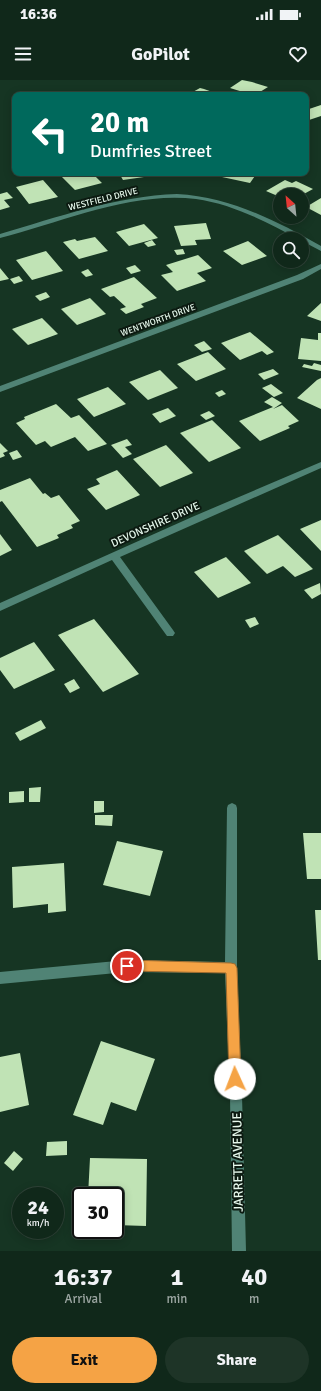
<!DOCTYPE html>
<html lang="en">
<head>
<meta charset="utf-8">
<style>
  body { margin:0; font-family:Signika,sans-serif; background:#1e3427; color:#f1f3f6; height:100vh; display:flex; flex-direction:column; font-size:15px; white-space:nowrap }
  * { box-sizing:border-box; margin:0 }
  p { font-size:13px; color:#9ca6a2 }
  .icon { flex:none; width:22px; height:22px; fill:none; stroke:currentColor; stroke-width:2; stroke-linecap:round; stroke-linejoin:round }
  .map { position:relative; height:1171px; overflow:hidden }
  .sheet { display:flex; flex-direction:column; background:#10281a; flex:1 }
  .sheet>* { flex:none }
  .banner { position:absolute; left:12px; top:12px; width:297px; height:84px; border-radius:8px; box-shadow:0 2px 10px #0003,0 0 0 1px #304439; background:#00695c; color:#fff; overflow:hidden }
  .needle { width:26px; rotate:333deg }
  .fabs { position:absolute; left:273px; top:108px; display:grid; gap:8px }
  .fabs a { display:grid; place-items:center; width:36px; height:36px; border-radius:50%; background:#10281a; box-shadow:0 2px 10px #0003,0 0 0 1px #304439; font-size:20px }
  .speed { position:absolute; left:12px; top:1107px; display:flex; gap:8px; font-size:20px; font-weight:700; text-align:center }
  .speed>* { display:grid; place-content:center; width:52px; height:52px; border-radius:50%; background:#10281a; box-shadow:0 2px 10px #0003,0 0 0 1px #304439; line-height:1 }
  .speed small { font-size:10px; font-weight:400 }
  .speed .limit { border:2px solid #111; border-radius:6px; background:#fff; color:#111 }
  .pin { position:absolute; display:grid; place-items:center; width:34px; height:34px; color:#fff; margin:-17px; border:2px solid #fff; border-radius:50%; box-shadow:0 1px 4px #0007 }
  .me { position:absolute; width:44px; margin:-22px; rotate:358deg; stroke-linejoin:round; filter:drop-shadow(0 0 3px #0008) }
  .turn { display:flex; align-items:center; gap:14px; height:84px; padding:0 12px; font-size:18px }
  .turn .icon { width:52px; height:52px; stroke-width:2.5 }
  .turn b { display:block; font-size:28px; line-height:34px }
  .eta { display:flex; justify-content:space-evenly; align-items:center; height:68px; text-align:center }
  .eta b { font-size:24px; font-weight:700; line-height:28px }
  .cta { display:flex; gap:8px; margin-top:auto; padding:8px 12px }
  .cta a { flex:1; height:46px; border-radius:24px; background:#f5a345; color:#111; font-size:16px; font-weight:700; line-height:46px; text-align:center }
  .cta a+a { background:#1e3427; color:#f1f3f6 }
  .status { display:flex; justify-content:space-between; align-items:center; height:28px; padding:0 20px; background:#10281a; direction:ltr }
  .status svg { height:11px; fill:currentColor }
  header { display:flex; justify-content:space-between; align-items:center; height:52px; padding:0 12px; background:#10281a; font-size:18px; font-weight:700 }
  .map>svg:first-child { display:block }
</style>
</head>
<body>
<div class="status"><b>16:36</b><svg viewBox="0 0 49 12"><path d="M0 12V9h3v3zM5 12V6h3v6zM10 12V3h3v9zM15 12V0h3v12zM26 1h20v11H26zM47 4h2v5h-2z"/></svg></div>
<header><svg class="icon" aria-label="menu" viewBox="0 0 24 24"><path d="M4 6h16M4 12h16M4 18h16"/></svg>GoPilot<svg class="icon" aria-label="heart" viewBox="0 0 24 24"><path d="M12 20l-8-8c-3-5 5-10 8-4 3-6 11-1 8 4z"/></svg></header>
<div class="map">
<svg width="321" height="1171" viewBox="0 0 321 1171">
  <rect width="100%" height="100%" fill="#163523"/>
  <path fill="#c0e3b5" d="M242,0L252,2L268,7L255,15H239L243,12L230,8Z
    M200,8L204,9L218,14L195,15L191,13Z
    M321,25V36L306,41V30Z
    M66,93H92L102,103L75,110L62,97L69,96Z
    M119,93H150L151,96L123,100Z
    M225,93H257L250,103L222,97Z
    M43,100L58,117L29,124L16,107Z
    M285,100L292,103L296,101L313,109L302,115H280V117L266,111Z
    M7,112L13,118L4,120L10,127L0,130V114Z
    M321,118V135L306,127Z
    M206,143L211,159L195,160L197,165L181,166L174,146Z
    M144,144L158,158L129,166L116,152Z
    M95,157L108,171L79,179L63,162L75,159L77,161Z
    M152,160L156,165L148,167L144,163Z
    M248,161L267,176L242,185L223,171Z
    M183,169L185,174L177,175L174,170Z
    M46,171L63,191L32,200L16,180Z
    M198,175L212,188L197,193L206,201L177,211L161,195L173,192L166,185Z
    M135,185L141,191L131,194L126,188Z
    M0,188L9,199L0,201Z
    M88,189L93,195L86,197L81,192Z
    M19,196L23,201L14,204L10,199Z
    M134,197L157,218L141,224L144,227L126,234L120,229L126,227L114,216L110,217L101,209Z
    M46,212L50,217L40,221L35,216Z
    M90,218L106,234L77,245L61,229Z
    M321,223V241L307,236Z
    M42,238L58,254L28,265L12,249Z
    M250,252L274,272L267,275L262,271L240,280L221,263Z
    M318,253H321V281L298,279L301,258L318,260Z
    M204,261L212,269L202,272L194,265Z
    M208,272L226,289L196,301L177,284Z
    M314,283L321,285V291L302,287L304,284L312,286Z
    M273,289L279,294L264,300L258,294Z
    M160,290L178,308L148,320L129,302Z
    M321,298V329L297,318L317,300Z
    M271,304L283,313L274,317L262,308Z
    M108,307L126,324L94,337L77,319Z
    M222,310L226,314L219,317L215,313Z
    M272,317L282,323L273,329L282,325L299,341L288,346L290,348L260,361L239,341L273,327L264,322Z
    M56,324L71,338L79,335L107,364L88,371L75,357L51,367L45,361L36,365L16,343L25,339L24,337Z
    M168,328L176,336L160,343L152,334Z
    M209,331L215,336L206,340L200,335Z
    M212,340L241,368L209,382L180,353Z
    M127,359L132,365L125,367L132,374L123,378L111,365Z
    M0,363L8,371L3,373L5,376L0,378Z
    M166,365L193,393L160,407L133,379Z
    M17,370L22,377L13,380L9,373Z
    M117,390L140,415L106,430L87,409L100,404L96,399Z
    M30,398L43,414L45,413L51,418L59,415L80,441L71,445L73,448L57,455L59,458L37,467L2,421L0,422V410Z
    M321,440V471L300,449Z
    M0,454L12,470L0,476Z
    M278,455L313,489L295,497L283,486L267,494L244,471Z
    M226,477L251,503L218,518L194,492Z
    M320,503L321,514L312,519L304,510Z
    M255,537L259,544L250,548L245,540Z
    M94,539L139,594L103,612L58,555Z
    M34,562L55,590L14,609L0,590V578Z
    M74,599L80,608L70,613L64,604Z
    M41,640L46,648L20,661L15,653Z
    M41,707L40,722H29V708Z
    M24,711V722L9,723V712Z
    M94,721H104V732L94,733Z
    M95,735H113L112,746L95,745Z
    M303,753H321V799H307Z
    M117,761L163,771L150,816L103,805Z
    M64,783L66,831L48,833V824L13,828L12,787Z
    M315,830H321V880H318Z
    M101,961L155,979L136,1031L111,1022L103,1045L73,1035Z
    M20,973L29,1025L0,1032V977Z
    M67,1061V1075L46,1076L47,1062Z
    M14,1071L23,1079L13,1091L4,1083Z
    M90,1078L147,1079L146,1146L115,1145V1116H88Z"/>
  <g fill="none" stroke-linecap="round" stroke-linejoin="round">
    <path fill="#508375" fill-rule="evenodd" d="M177,114C230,117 275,140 321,166V171L302,161V159H298C267,142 232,124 196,119C132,111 62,142 0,158V154C58,137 117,116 177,114Z
      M321,184V189L303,199L0,312V306L297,195Z
      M321,382V388L120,477L173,550L175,553L173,556H167L112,480L0,531V523L192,437Z
      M232,723L236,725L237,728V888L242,1015L246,1171H232L230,1015L225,893L127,892L0,904V892L127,880L225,882L227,728L228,725Z"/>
  </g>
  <path fill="#f5a345" stroke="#9f6a2d" d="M127,880L231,883L235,884L237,888L241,999L239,1003L235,1005L231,1003L229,999L226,893L127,891L123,889L122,886L123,882Z"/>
  <g text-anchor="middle" stroke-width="4" stroke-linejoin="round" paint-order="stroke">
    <g font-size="9" fill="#e7f9ed" stroke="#0c1a11">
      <text transform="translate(103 119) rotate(-14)" y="3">WESTFIELD DRIVE</text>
      <text transform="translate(158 240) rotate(-20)" y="3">WENTWORTH DRIVE</text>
    </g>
    <g font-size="11" fill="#e7f9ed" stroke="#0c1a11">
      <text transform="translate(155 444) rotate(-24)" y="4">DEVONSHIRE DRIVE</text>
    </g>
    <g font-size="13" fill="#e7f9ed" stroke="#0c1a11">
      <text transform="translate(237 1082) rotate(-91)" y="5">JARRETT AVENUE</text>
    </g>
  </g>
</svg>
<div class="fabs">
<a><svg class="needle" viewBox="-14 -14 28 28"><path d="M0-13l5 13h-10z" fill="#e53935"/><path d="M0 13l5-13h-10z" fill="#9ca6a2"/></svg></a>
<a><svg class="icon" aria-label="search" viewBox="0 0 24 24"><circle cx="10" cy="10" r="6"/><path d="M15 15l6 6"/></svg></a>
</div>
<div class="speed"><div>24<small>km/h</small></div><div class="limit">30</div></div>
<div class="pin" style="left:127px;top:886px;background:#d93025"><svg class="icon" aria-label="arrive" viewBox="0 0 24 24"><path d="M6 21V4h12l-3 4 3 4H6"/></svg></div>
<svg class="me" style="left:235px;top:999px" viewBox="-20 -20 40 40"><circle r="19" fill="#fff"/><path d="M0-13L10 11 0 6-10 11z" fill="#f5a345"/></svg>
<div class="banner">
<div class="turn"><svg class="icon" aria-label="left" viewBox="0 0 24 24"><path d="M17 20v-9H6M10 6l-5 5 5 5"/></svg><div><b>20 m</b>Dumfries Street</div></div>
</div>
</div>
<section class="sheet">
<div class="eta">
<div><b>16:37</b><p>Arrival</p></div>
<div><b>1</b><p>min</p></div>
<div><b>40</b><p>m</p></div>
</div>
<div class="cta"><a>Exit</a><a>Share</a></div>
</section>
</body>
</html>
